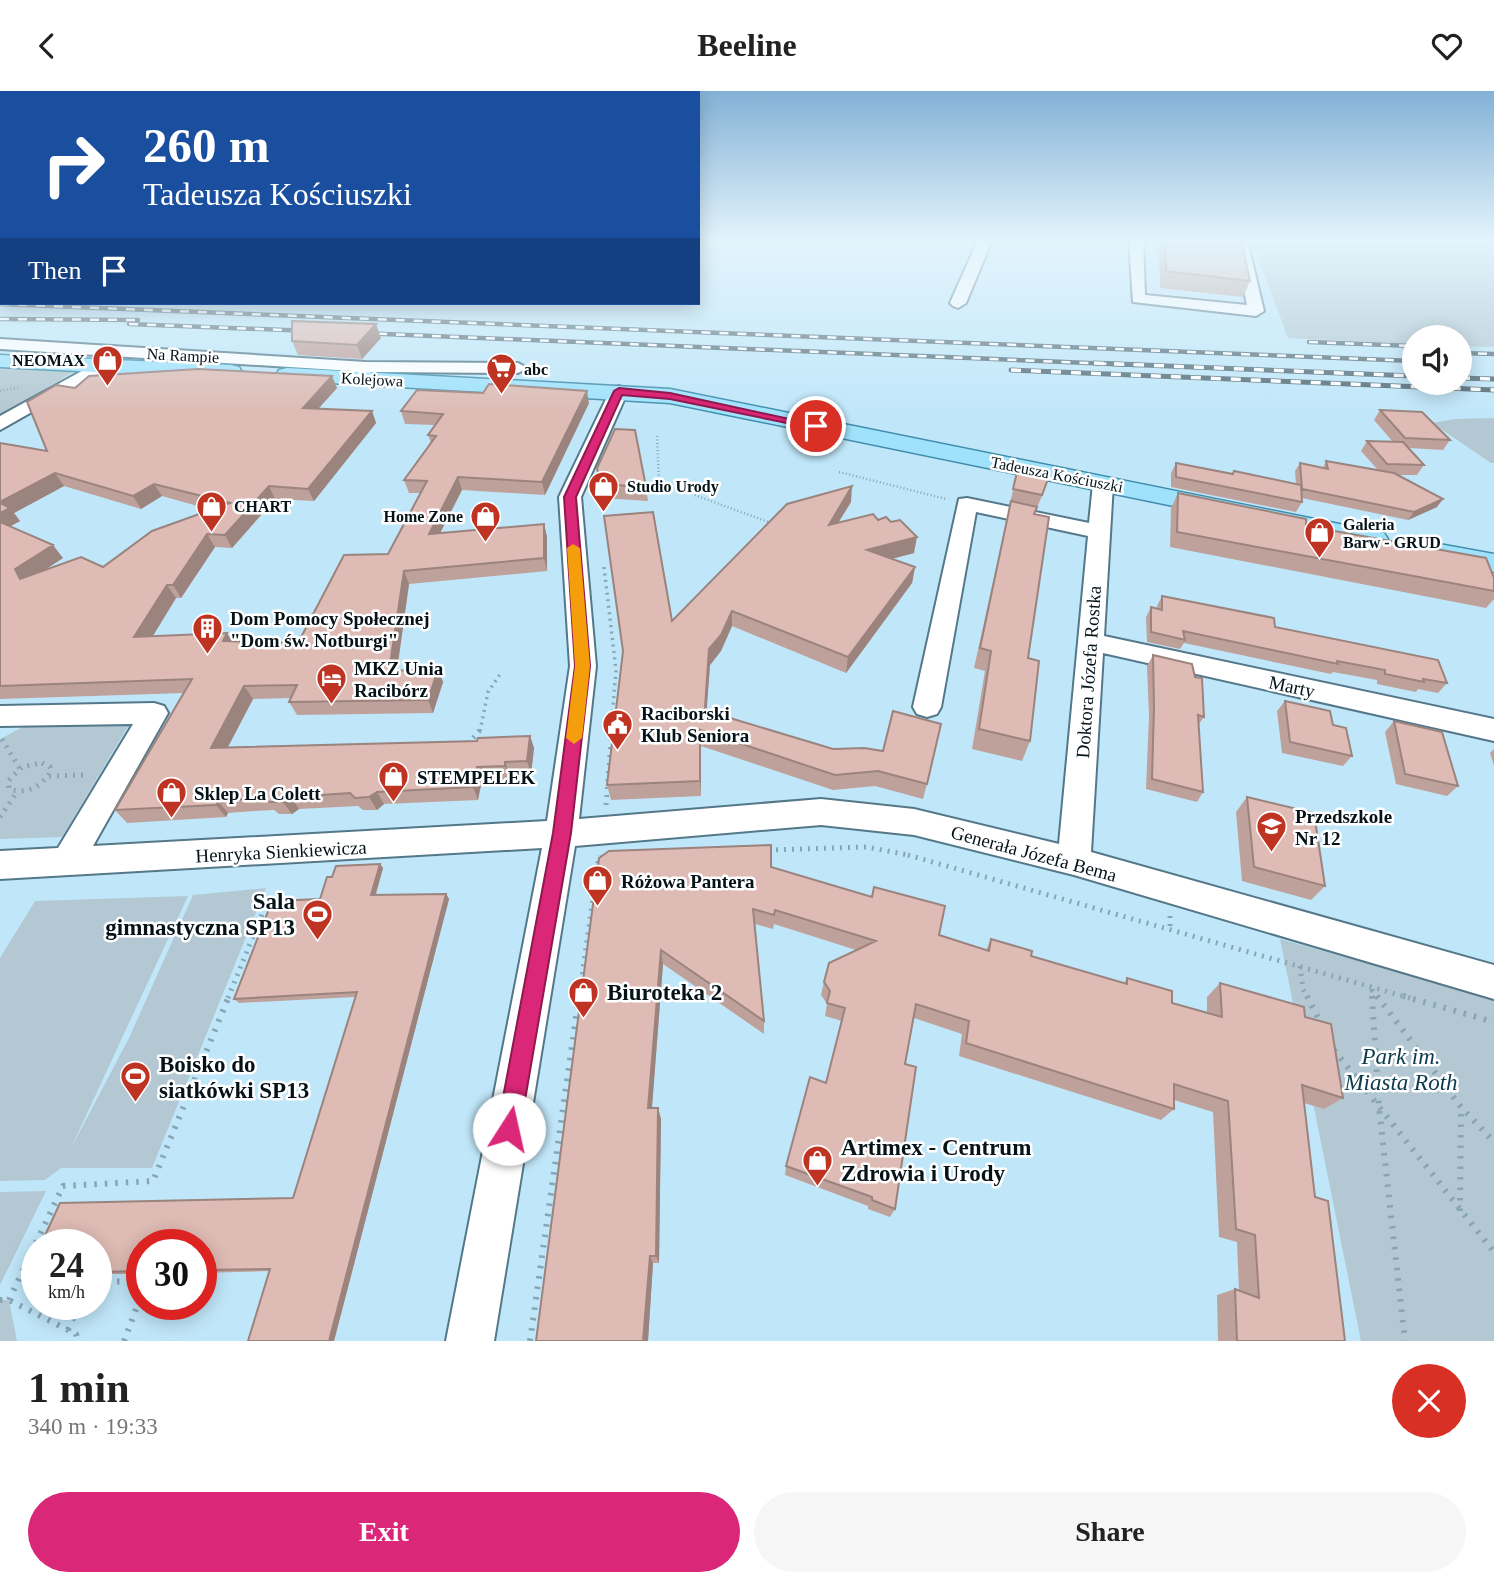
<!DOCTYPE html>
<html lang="en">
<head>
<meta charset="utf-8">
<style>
  body { margin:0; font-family:Georgia,serif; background:#f6f6f6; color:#222; height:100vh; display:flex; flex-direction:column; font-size:26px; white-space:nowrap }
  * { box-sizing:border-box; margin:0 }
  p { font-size:23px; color:#767676 }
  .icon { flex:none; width:38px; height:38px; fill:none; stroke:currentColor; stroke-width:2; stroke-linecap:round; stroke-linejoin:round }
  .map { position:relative; height:1250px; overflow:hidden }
  .sheet { display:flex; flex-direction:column; background:#fff; flex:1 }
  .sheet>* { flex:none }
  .guide { position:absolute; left:0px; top:0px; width:700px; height:214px; box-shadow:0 4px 18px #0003; background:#1a4fa0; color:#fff; overflow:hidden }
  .fabs { position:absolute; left:1402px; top:234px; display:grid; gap:14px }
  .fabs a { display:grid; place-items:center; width:70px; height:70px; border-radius:50%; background:#fff; box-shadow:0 4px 18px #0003; font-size:35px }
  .speed { position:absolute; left:21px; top:1138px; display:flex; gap:14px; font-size:35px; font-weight:700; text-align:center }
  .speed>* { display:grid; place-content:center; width:91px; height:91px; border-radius:50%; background:#fff; box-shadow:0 4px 18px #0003; line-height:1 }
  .speed small { font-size:18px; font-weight:400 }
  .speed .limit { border:10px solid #d22; background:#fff; color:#111 }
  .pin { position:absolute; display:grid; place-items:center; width:60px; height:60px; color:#fff; margin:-30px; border:4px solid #fff; border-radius:50%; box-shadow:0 2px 7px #0007 }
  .me { position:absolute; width:77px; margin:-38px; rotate:10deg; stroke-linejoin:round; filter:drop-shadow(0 0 5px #0008) }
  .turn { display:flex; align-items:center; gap:24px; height:147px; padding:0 28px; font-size:32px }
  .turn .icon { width:91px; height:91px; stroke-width:2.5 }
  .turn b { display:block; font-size:49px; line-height:60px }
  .then { display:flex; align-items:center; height:66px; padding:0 28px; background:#0003; gap:14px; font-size:26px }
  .round { display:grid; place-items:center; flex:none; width:74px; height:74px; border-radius:37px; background:#f6f6f6 }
  .headline { display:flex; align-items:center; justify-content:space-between; height:119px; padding:0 28px }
  h1 { font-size:42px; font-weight:800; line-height:52px }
  .primary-button { display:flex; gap:14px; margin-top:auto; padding:14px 28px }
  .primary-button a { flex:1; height:80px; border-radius:42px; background:#db2777; color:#fff; font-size:28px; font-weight:800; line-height:80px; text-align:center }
  .primary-button a+a { background:#f6f6f6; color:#222 }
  header { display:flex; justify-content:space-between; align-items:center; height:91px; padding:0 28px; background:#fff; font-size:32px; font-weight:800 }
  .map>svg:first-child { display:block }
</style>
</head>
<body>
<header><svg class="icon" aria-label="back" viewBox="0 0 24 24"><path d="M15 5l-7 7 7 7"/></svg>Beeline<svg class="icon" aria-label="heart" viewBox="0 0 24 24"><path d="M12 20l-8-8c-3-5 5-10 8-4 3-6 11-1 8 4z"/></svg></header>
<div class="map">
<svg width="1494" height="1250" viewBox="0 0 1494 1250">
  <rect width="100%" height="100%" fill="#c0e7f9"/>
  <path fill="#b3c8d2" d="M1251,149H1494V256L1460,255V247H1414V253L1288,247Z
    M0,277L73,281L0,325Z
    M1494,327V372H1491L1432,332L1455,328Z
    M130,632L62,746L0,748V648L27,634Z
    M266,797L152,1077H61L45,1089L0,1090V867L35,810L188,805L70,1059L129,947L193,804Z
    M1280,848L1494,908V1250H1361Z
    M46,1100L0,1194V1101Z
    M0,1209H9L17,1250H0Z"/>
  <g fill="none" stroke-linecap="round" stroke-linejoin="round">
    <defs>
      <path id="minor" d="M978,149H992L966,212L958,217L953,215L950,212Z
        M1129,149H1143L1145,204L1247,214L1234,149H1247L1264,220L1256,225L1133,211Z
        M0,248L366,271L518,272L527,277L518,282L371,281L362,291L356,292L347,287L353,280L0,258Z
        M100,270L106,271L109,275L106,279L0,339V325Z
        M619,295L628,300L581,406L596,575L579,728L821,708L914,718L1059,753L1088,445L976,421L941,616L937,623L927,626L917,623L913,616L959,408L967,407L1089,432L1093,393L1096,389H1110L1113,393L1104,545L1494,628V650L1103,562L1091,761L1494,874V908L1074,784L914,744L821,734L575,755L494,1250H446L542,757L0,788V760L58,757L133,633L0,635V615L154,612L164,615L168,622L93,755L547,730L570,575L559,406L610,300Z"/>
      <path id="major" d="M0,264L231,274L239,276L242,281L239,286L231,288L0,276Z
        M287,277L670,298L1374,440L1384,442L1388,448L1384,454L1374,456L670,312L279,289L276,284L279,279Z
        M1439,453L1494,463V481L1429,468L1425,462L1429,456Z"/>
    </defs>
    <use href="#minor" stroke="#547889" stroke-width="4"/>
    <use href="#major" stroke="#408dab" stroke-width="3"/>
    <path stroke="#87a6b4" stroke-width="2.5" stroke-dasharray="1 2.5" stroke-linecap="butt" d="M0,300L20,296
      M657,345L659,391L774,433
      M839,381L946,408"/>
    <path stroke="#87a6b4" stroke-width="3.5" stroke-dasharray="2 4.5" stroke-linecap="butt" d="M771,432L774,433
      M604,476L616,579L611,640
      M480,640L488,601L501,582"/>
    <path stroke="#87a6b4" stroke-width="5" stroke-dasharray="2 6" stroke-linecap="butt" d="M2,648L20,678
      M468,653L480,639
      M42,672L50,676L51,680C42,695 27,704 9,698L8,690L22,676Z
      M49,685L86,684
      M606,714L612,639
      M0,726L17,701
      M768,759L867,756L908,764
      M908,764L1410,907
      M1170,825V839
      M1300,875L1303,898L1308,907
      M1372,898L1373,907
      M1372,899L1378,907
      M228,907L267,811H277
      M579,907L599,764"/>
    <path stroke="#87a6b4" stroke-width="6" stroke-dasharray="2.5 8" stroke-linecap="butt" d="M1307,905L1322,935
      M1372,905L1379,1017L1405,1250
      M1377,905L1461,1016L1494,1051
      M1403,905L1494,931
      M1334,959L1494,1161
      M1460,1120L1461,1017
      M96,1191L142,1190
      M0,1209H9L76,1243L78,1250
      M9,1209L63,1095L153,1090L229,905
      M68,1239L79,1213
      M124,1250L142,1202
      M530,1250L579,905"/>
    <use href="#minor" fill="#fff" fill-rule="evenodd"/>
    <use href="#major" fill="#a0e2fc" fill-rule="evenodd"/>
    <defs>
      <path id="rail-far1" d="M0,213L1414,270
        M0,228L138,229
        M129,233L311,240
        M360,242L1137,274
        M1309,251L1414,255
        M1460,262L1494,263"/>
      <path id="rail" d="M1094,272L1414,285
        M1011,279L1494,299
        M1460,287L1494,288"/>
    </defs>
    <use href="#rail-far1" stroke="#556d78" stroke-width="4.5"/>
    <use href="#rail" stroke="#556d78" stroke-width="5"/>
    <use href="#rail-far1" stroke="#fff" stroke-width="2.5" stroke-dasharray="9" stroke-linecap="butt"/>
    <use href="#rail" stroke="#fff" stroke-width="3.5" stroke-dasharray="10" stroke-linecap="butt"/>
  </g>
  <path fill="#bfa19b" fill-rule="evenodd" d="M1159,149H1241L1250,190L1243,206L1160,197Z
    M381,247L362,268L298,264L292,250Z
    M332,285L337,297L318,318L372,320L376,332L314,410L275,408L232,457L215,456L181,507H176L153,545L231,550L298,552L388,463L420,402H409L404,389L431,352L428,344L435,334L405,333L401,320L589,312L545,404L462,399L440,442L544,433L547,446V480L409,493L397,579L438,578L443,591L433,622L297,624L289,611L291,607L253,608L228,656L477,650L530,645L534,657L531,683L510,684L509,688L482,689L478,709L384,713L377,719H363L358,715L299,718L292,723H279L274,719L254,720L228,722L226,726L127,732L115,719L184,602L0,608V352L47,360L75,297ZM64,395L141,418L162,405L212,419L103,476L43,480L63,467L10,435L20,430L14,422Z
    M1380,319L1450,349L1443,359L1409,357L1424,374L1417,384H1396L1437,416L1408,429L1302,407V411L1296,421L1171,396V382L1176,372L1232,383L1234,380L1296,393L1295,380L1300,372L1323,377L1326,370L1378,379L1361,360L1367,350L1393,351L1374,329Z
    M597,377L646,396L648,410L602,407Z
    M1017,381L1048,388L1043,403L1034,423L1028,567L1030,650L1022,670L972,658L985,580L974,577Z
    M1178,402L1306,435L1494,487V508L1486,517L1170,456L1171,417Z
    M851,411L838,432L878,429L914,462L891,468L915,476L912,492L846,582L732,535L721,560L710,574L706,623L927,693L923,708L875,695L833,699L701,655V705L611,709L607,694L672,530Z
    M1162,505L1275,536L1447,592L1438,602L1418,598L1416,601L1377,593V589L1333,581L1331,583L1184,552L1180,558L1147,551L1146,526L1151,516L1157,517V515Z
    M1153,564L1204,626L1199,633L1203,701L1197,711L1146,698L1149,625L1147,575Z
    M1285,610L1333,634L1352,665L1343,675L1282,662L1277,620Z
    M1394,630L1458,695L1447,705L1396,693L1385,641Z
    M1494,658V675L1490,662Z
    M1247,706L1325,795L1311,809L1242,790L1236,721Z
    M599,767L771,776L939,844L986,859L991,848L1031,865L1124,892L1127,887L1172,912L1207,922V906L1220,892L1305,926L1343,1007L1324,1018L1304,1012L1315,1106L1345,1250H1218L1217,1204L1235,1198L1239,1200L1237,1151L1219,1146L1213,1021L1174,1009V1018L1161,1029L959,965L962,943L914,927L905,973L895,1118L890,1126L868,1118V1115L785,1084L786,1075L826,992L842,930L825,925L827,913L821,904L824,891L856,859L774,833L773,838L755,833L764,930V943L663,873L652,1017H658L661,1028L659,1172H653L648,1250H536Z
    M380,773L383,777L376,804L446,803L449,808L334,1250H248L270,1180L201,1182V1153H142V1183H96V1153L293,1107L355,906L239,912L234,908L320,808Z"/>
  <path fill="#9b837e" d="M0,150L2,152V161H0Z
    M376,233L381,247L362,268L357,254Z
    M332,285L337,297L308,329L303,317Z
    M587,300L589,312L545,404L542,391Z
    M372,320L376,332L314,410L308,398Z
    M55,382L64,395L14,422L20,430L2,440L0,438V411Z
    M458,386L462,399L433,456L429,443Z
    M154,393L162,405L141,418L133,405Z
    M269,395L275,408L232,457L225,444Z
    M852,395L851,411L827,450L829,434Z
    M1443,408L1437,416L1408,429L1414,421Z
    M544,433L547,446V480L544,467Z
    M207,443L215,456L181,507L173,494Z
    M917,446L914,462L865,475L867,459Z
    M53,454L63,467L26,491L20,488L15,478Z
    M915,476L912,492L846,582L848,566Z
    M404,480L409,493L395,593L389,580Z
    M167,494L176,507L144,559L134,546Z
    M732,520V535L721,560L710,574L705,641L704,631L709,558Z
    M227,542L235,555L223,550Z
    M438,578L443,591L433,622L428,609Z
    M244,595L253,608L221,669L211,657Z
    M700,639L701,655V705L700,690Z
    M530,645L534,657L531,683L527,670Z
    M505,671L510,684L509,688L505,675Z
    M477,676L482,689L478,709L473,696Z
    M377,701L384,713L377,719L369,706Z
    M291,706L299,718L292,723L283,711Z
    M218,710L228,722L226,726L216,714Z
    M380,773L383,777L374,808L371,804Z
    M446,803L449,808L334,1250H329Z
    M661,859L663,873L651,1028L648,1017Z
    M658,1017L661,1028L659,1172L656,1165Z
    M650,1165L653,1172L648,1250H643Z"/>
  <path fill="#debbb4" stroke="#9b837e" stroke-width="2" d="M1165,149H1241L1250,190L1166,180Z
    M292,230L376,233L357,254L292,250Z
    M198,278L332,285L303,317L372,320L308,398L269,395L225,444L207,443L173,494H167L134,546L227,542L223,550L298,552L344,464L388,463L427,390L404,389L436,345L428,344L443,323L401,320L417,299L483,302L489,293L587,300L542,391L458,386L429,443L544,433V467L404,480L389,580L438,578L428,609L289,611L297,594L244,595L211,657L477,650L478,647L530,645L527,670L505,671V675L477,676L473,696L377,701L369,706L355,707L350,702L291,706L283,711H270L265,707L244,708L218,710L216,714L115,719L192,588L0,595V431L53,454L15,478L20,488L81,466L103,476L152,440L230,412L154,393L133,405L55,382L0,411V352L47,360L27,311L56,294L75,297L89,285Z
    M1380,319L1422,321L1450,349L1405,347Z
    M615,338L635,339L646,396L600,393L597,377Z
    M1367,350L1403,351L1424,374L1387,373Z
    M1326,370L1394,382L1443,408L1414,421L1302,398L1300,372L1328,378Z
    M1176,372L1233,383L1234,380L1301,394L1302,411L1176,386Z
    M1017,381L1048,388L1042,404L1013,398Z
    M852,395L829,434L873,423L878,429L886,426L891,431L900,429L917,446L867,459L915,476L848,566L732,520L721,544L709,558L704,631L707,620L833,658L864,657L883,660L893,620L941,633L927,693L878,680L835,684L700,639V690L607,694L623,560L604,425L653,421L672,530L787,413Z
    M1178,402L1306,428V435L1486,467L1494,487V500L1177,441Z
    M1011,410L1037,416L1034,423L1049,426L1028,567L1039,570L1030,650L979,638L991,560L980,557Z
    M0,412L10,417L0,422Z
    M1162,505L1274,527L1275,536L1438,569L1447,592L1423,588L1424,591L1385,583V579L1337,570L1338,573L1183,540L1185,549L1151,541V516L1162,519Z
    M1153,564L1192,573L1195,586L1202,587L1204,626L1198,624L1203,701L1152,688L1154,615Z
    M1285,610L1330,620L1333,634L1346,637L1352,665L1290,651Z
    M1394,630L1442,641L1458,695L1405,683Z
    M1247,706L1314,722L1325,795L1254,776Z
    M771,754V776L872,806L874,796L945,815L939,844L989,860L991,848L1032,860L1031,865L1127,893V887L1172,900V912L1222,926L1220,892L1304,916L1305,926L1331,933L1343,1007L1302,994L1315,1106L1328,1110L1345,1250H1237L1235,1198L1259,1207L1255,1144L1236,1138L1228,1010L1174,993V1018L966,952L969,930L916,913L905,973L916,976L895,1118L872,1109V1106L786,1075L810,986L826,992L845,917L827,912L830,900L824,891L829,872L876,850L775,819L774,824L753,818L764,930L661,859L648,1017H658L656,1165H650L643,1250H536L599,767L609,760Z
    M380,773L371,804L446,803L329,1250H248L270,1178L201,1179V1153H142V1180L96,1181V1153H41L60,1112L293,1107L357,901L234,908L272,810L320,808L327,786H332L336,775Z
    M37,1163V1182H28Z"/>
  <linearGradient id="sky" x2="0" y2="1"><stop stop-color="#83b1d6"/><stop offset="0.46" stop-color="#e3f4fc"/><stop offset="1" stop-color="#e3f4fc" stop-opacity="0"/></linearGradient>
  <rect width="1494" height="324" fill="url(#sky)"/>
  <path fill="#db2777" stroke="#8e194d" stroke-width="2" d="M619,297L670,302L822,335L816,338L670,308L622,304L576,406L590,575L571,742L520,1038L517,1046L509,1049L501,1046L497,1038L553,742L575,575L564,406L614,300Z"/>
  <path fill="#f59e0b" d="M573,453L580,457L590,575L582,647L574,653L566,647L575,575L567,457Z"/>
  <defs>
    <symbol id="shop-pin" viewBox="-11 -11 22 30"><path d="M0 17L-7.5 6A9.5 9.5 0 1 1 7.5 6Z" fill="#bf3322" stroke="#fff"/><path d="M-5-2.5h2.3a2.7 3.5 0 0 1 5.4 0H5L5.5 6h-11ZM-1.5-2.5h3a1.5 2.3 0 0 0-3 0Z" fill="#fff"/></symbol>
    <symbol id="supermarket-pin" viewBox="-11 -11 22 30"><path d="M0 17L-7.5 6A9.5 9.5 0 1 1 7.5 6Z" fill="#bf3322" stroke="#fff"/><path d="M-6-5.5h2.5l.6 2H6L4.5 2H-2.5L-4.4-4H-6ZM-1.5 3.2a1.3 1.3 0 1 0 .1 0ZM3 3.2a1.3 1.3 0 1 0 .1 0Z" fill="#fff"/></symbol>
    <symbol id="building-pin" viewBox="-11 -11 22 30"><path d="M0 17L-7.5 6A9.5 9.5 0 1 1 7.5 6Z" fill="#bf3322" stroke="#fff"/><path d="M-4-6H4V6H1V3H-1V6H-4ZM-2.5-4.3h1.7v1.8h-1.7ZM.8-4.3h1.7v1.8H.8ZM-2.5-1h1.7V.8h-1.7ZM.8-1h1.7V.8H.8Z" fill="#fff"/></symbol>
    <symbol id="hotel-pin" viewBox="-11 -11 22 30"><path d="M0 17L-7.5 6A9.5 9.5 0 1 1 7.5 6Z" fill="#bf3322" stroke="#fff"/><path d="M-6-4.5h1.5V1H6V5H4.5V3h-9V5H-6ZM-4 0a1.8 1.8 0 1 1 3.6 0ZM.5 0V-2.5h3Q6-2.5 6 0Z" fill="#fff"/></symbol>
    <symbol id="civic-pin" viewBox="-11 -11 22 30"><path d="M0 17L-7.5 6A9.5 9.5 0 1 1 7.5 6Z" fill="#bf3322" stroke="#fff"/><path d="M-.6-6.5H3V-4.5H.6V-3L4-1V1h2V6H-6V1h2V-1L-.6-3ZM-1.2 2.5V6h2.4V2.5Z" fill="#fff"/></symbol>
    <symbol id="school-pin" viewBox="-11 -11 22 30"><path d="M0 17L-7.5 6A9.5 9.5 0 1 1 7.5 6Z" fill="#bf3322" stroke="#fff"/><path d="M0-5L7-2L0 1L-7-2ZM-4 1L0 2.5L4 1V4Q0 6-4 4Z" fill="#fff"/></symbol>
    <symbol id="stadium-pin" viewBox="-11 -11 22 30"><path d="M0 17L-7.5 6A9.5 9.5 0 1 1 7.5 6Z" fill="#bf3322" stroke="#fff"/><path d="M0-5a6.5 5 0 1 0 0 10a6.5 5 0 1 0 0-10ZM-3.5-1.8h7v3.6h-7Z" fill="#fff"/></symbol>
  </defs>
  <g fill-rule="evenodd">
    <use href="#shop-pin" x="90" y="252" width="35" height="47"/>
    <use href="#supermarket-pin" x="484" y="260" width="35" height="47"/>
    <use href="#shop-pin" x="586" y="378" width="35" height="47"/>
    <use href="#shop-pin" x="194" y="398" width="35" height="47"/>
    <use href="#shop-pin" x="468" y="408" width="35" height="47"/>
    <use href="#shop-pin" x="1302" y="424" width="35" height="47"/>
    <use href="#building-pin" x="190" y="520" width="35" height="47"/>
    <use href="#hotel-pin" x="314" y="570" width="35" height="47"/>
    <use href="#civic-pin" x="600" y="616" width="35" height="47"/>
    <use href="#shop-pin" x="376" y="668" width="35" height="47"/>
    <use href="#shop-pin" x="154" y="684" width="35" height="47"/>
    <use href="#school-pin" x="1254" y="718" width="35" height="47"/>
    <use href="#shop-pin" x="580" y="772" width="35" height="47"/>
    <use href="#stadium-pin" x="300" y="806" width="35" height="47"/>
    <use href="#shop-pin" x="566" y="884" width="35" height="47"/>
    <use href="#stadium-pin" x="118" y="968" width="35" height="47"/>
    <use href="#shop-pin" x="800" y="1052" width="35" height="47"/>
  </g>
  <g text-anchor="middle" stroke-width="5" stroke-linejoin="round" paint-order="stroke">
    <g font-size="16" fill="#051319" stroke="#fff">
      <text transform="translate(183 264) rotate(3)" y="6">Na Rampie</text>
      <text transform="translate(372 288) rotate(3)" y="6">Kolejowa</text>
      <text transform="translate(1057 383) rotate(11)" y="6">Tadeusza Kościuszki</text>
    </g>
    <g font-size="16" font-weight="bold" fill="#051319" stroke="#fff" text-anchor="start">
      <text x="85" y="275" text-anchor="end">NEOMAX</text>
      <text x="524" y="284">abc</text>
      <text x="627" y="401">Studio Urody</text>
      <text x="234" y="421">CHART</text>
      <text x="463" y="431" text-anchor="end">Home Zone</text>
      <text x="1343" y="439">Galeria<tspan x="1343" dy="18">Barw - GRUD</tspan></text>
    </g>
    <g font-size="19" font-weight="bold" fill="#051319" stroke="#fff" text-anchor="start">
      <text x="230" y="534">Dom Pomocy Społecznej<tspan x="230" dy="22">"Dom św. Notburgi"</tspan></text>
      <text x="354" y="584">MKZ Unia<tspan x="354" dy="22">Racibórz</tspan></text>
      <text x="641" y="629">Raciborski<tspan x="641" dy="22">Klub Seniora</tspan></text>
      <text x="417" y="693">STEMPELEK</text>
      <text x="194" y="709">Sklep La Colett</text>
      <text x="1295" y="732">Przedszkole<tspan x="1295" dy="22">Nr 12</tspan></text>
      <text x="621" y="797">Różowa Pantera</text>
    </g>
    <g font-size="19" fill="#051319" stroke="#fff">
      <text transform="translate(1088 581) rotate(-86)" y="7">Doktora Józefa Rostka</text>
      <text transform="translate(1292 595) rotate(12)" y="7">Marty</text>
      <text transform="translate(281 760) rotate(-3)" y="7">Henryka Sienkiewicza</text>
      <text transform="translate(1034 762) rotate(15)" y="7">Generała Józefa Bema</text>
    </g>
    <g font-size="23" font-weight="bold" fill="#051319" stroke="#fff" text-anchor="start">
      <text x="295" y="818" text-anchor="end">Sala<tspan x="295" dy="26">gimnastyczna SP13</tspan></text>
      <text x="607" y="909">Biuroteka 2</text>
      <text x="159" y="981">Boisko do<tspan x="159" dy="26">siatkówki SP13</tspan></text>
      <text x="841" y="1064">Artimex - Centrum<tspan x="841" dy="26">Zdrowia i Urody</tspan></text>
    </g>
    <g font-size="23" font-style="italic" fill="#0a3a4c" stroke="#fff">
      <text x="1401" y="973">Park im.<tspan x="1401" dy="26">Miasta Roth</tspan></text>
    </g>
  </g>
</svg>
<div class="fabs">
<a><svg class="icon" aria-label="sound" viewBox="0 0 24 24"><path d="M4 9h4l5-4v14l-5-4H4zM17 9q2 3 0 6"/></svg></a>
</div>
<div class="speed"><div>24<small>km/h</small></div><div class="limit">30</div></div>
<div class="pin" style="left:816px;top:335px;background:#d93025"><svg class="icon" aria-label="arrive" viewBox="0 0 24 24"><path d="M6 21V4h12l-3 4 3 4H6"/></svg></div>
<svg class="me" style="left:509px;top:1038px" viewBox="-20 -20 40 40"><circle r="19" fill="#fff"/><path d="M0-13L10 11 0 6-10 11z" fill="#db2777"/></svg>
<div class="guide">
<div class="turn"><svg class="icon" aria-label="right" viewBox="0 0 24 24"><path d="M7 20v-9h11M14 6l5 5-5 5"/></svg><div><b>260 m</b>Tadeusza Kościuszki</div></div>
<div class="then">Then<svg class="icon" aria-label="arrive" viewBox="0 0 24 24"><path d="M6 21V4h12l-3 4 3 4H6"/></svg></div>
</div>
</div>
<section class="sheet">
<div class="headline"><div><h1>1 min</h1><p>340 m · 19:33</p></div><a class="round" style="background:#d93025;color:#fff"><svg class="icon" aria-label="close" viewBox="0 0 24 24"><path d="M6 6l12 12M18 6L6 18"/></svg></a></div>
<div class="primary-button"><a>Exit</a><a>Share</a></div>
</section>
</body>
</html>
